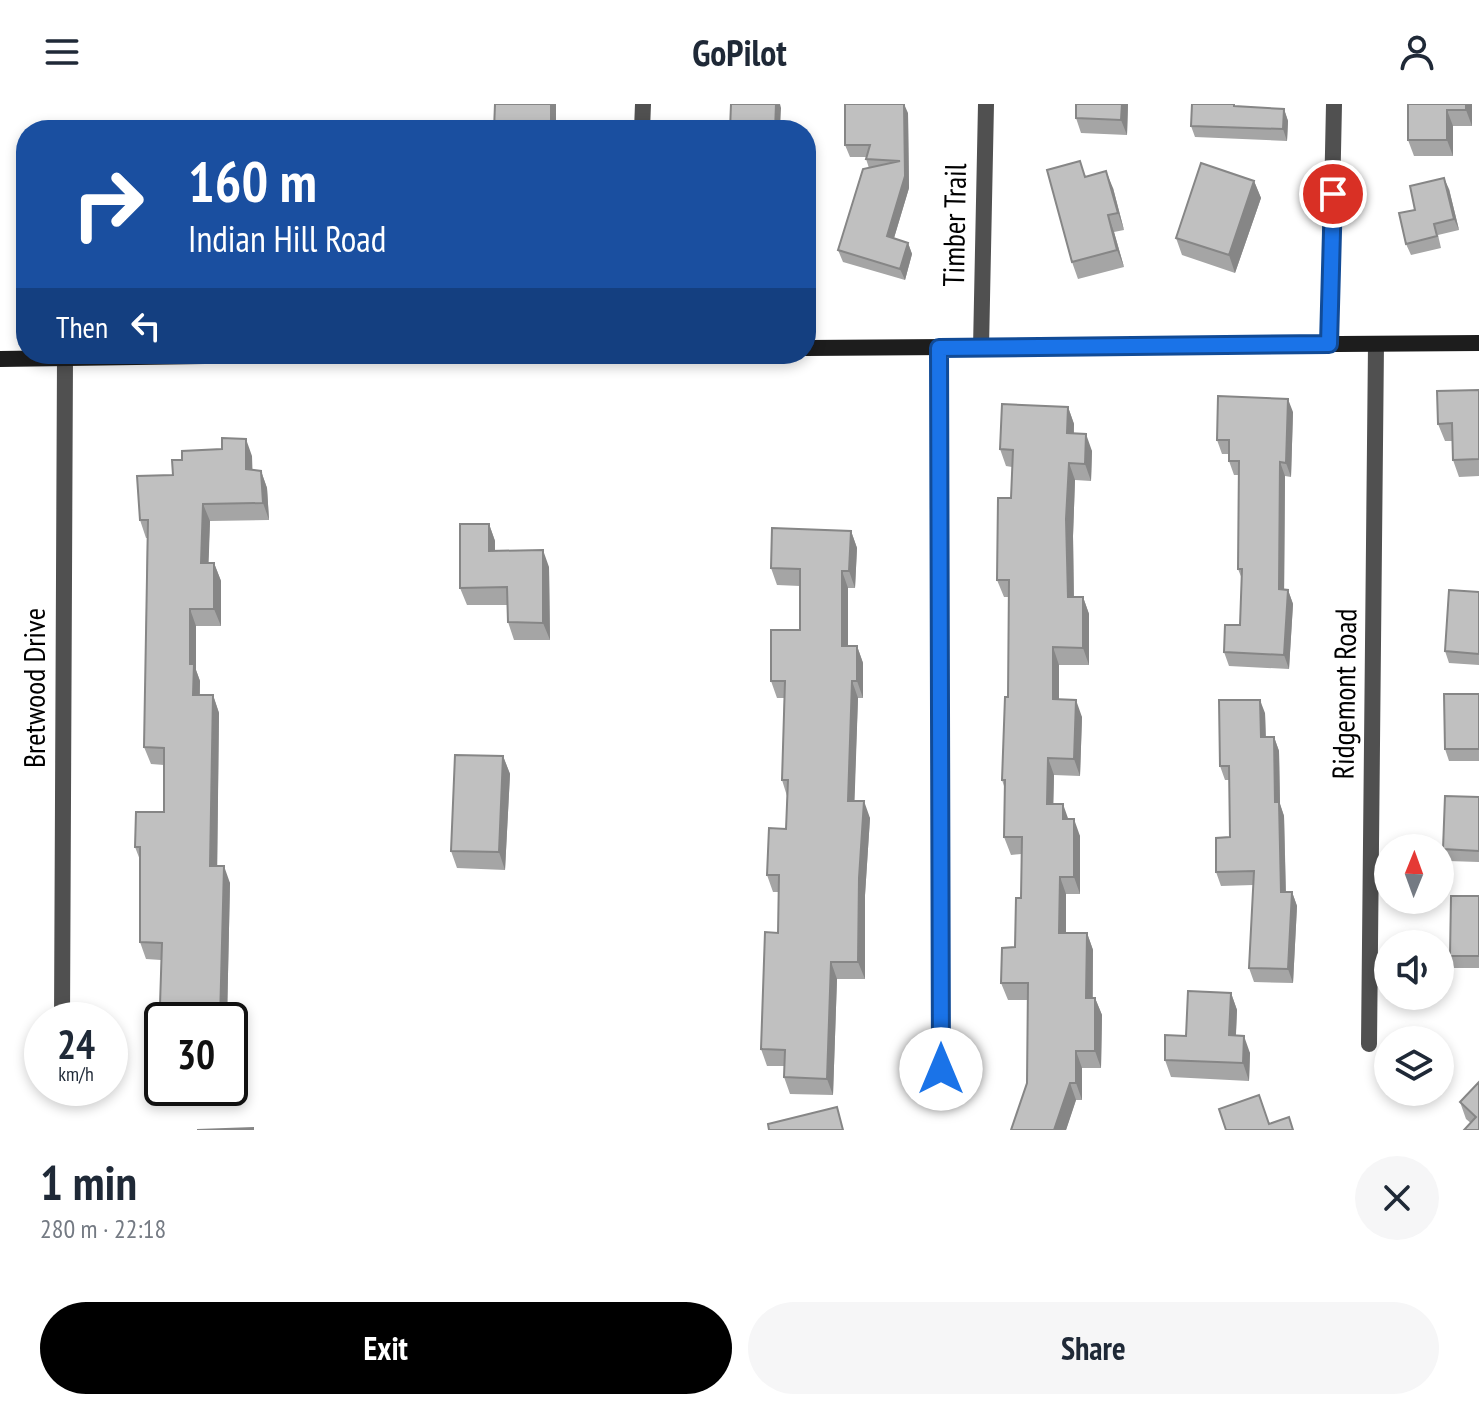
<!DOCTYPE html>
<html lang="en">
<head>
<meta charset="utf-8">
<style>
  body { margin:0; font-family:"PT Sans Narrow",sans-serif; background:#f6f6f7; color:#1f2937; height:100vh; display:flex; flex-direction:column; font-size:30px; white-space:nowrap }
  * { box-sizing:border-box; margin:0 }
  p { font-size:26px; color:#747a83 }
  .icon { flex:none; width:44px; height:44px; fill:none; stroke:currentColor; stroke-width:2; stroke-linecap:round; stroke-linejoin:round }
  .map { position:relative; height:1026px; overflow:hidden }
  .panel { display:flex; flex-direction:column; background:#fff; flex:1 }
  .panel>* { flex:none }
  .guide { position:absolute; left:16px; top:16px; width:800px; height:244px; border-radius:32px; box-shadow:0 4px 12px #0003; background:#1a4fa0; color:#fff; overflow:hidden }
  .needle { width:52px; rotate:1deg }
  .controls { position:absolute; left:1374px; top:730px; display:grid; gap:16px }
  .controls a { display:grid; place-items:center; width:80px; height:80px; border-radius:50%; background:#fff; box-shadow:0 4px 12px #0003; font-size:40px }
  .speed { position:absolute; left:24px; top:898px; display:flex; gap:16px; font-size:40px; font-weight:700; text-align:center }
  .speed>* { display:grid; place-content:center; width:104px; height:104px; border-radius:50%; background:#fff; box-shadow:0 4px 12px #0003; line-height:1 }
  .speed small { font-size:20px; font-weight:400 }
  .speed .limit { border:4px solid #111; border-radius:12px; background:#fff; color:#111 }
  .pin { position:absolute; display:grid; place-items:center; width:68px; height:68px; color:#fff; margin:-34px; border:4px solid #fff; border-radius:50%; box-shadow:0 2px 8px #0007 }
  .me { position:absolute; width:88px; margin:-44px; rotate:0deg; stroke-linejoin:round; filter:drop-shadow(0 0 6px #0008) }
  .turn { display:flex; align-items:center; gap:28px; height:168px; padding:0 40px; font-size:36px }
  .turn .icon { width:104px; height:104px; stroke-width:2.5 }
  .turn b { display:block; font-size:56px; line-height:68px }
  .then { display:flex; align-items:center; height:76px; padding:0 40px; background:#0003; gap:16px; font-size:30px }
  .round { display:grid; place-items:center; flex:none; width:84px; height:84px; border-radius:42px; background:#f6f6f7 }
  .head { display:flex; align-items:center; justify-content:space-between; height:136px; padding:0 40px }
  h1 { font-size:48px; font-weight:800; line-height:60px }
  .primary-button { display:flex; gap:16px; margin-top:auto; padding:16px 40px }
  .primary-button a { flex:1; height:92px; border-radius:48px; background:#000; color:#fff; font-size:32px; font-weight:800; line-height:92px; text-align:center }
  .primary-button a+a { background:#f6f6f7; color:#1f2937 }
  header { display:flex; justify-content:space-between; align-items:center; height:104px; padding:0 40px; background:#fff; font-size:36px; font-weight:800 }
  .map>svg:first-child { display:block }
</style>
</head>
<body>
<header><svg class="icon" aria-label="menu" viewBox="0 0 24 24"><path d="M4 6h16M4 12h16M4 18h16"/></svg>GoPilot<svg class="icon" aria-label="person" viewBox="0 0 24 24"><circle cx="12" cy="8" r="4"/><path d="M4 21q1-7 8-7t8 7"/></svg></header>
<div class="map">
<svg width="1479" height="1026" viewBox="0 0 1479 1026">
  <rect width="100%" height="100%" fill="#fff"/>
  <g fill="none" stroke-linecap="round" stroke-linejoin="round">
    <path stroke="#505050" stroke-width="16" d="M642,26L643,0
      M1329,240L1334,0
      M939,244L941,965
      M981,244L986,0
      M62,916L65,253
      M1369,940L1376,240"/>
    <path stroke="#1d1d1d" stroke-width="16" d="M806,244L1479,239
      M0,255L335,250"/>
  </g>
  <path fill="#a5a5a5" d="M1076,0H1128L1127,31L1081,29L1076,14Z
    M1408,0H1472V22H1453V52H1414L1408,36Z
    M1284,5L1288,17L1287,37L1195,33L1191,22Z
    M908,9L909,84L894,134L908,139L912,150L905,176L843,158L838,146L869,64L866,55V53H850L845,41Z
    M1086,72L1113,84L1124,126L1114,128L1124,163L1078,175L1072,158Z
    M1254,77L1261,94L1235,169L1182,151L1176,134Z
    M1449,85L1459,126L1438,131L1441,144L1411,151L1406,140L1415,106Z
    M1479,286V372L1459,373L1453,356V337H1445L1438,320Z
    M1068,303L1074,320V329L1092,347L1091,377L1075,376L1073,432L1074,493H1083L1089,510V561H1059V595L1082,613L1080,672L1054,671L1053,700L1068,715L1080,732V790H1066V829H1087L1093,846V894H1095L1102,911L1101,964H1082V996H1076L1066,1026H1011L1027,979L1028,896H1008L1001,879L1015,843L1021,794V750L1011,751L1004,733L1005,685L1002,676L1008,593L1009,493H1004L997,476L1011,394L1012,363L1006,362L1000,345Z
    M1293,308L1291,373L1285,372L1284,486H1288L1293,500L1289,565L1229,562L1224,548L1240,521L1242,475L1238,465L1239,371H1234L1229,357V350H1222L1217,336Z
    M252,352V366L261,367L267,384L269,416L210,417L208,459H214L221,477V522H196V566L200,577V591H213L219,609L217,762L230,779L227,916H166L160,901L161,856L146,855L140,838V756L135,743L164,708V661L151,660L144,643L147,434H146L140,416L182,356Z
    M489,420L495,437V447L549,463L550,536H514L508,518V501H467L460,484Z
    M851,427L857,444L855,484H848V542H857L863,559V594H858L854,697L870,714L865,791V875H837L833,991L790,990L784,973V962H767L761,945L778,829L779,788H773L767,771L786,725L787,692L782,676L784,594H777L771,577L800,526V482L777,481L771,464Z
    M1479,488V561L1449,559L1445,547Z
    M1479,590V657H1449L1445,645Z
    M1265,609L1266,633H1274L1279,647L1280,700L1284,712L1286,788H1292L1297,802L1293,879L1254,878L1249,864L1253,781L1221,782L1216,768L1230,733L1229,676H1225L1220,662Z
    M503,652L510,670L505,766L457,764L451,747Z
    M1479,693V758L1448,757L1443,745Z
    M1479,792V864H1454L1450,852Z
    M1231,889L1237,906L1236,931L1250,949L1249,977L1171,973L1165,956L1186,932Z
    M1479,978V1026L1466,1015L1460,998Z"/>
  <path fill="#868686" d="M551,0H556V26H551Z
    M776,0H780L781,4L780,26H775Z
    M904,0L908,9L909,84L891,144L887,132Z
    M1122,0H1128L1127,31L1121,16Z
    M1466,0H1472V22L1466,6Z
    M1284,5L1288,17L1287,37L1283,25Z
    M1447,6L1453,22V52L1447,36Z
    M1106,67L1113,84L1124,126L1118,109Z
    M1444,74L1449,85L1459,126L1454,115Z
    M1254,77L1261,94L1235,169L1229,151Z
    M1108,111L1114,128L1124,163L1117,146Z
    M908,139L912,150L905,176L900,165Z
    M1288,295L1293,308L1291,373L1286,359Z
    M1068,303L1074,320L1073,346L1067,329Z
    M1086,330L1092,347L1091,377L1085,360Z
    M246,335L252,352L253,382L246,365Z
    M1280,358L1285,372L1284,499L1279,485Z
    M1069,359L1075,376L1073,432L1074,510L1068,493L1066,415Z
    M261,367L267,384L269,416L263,399Z
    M203,400L210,417L208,477L201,459Z
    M489,420L495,437V464L489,447Z
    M851,427L857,444L855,484L849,467Z
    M543,446L549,463L550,536L543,519Z
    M214,459L221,477V522L214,505Z
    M842,467L848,484V558L842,542Z
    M1288,486L1293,500L1289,565L1284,551Z
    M1083,493L1089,510V561L1083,544Z
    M190,505L196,522V566L200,577L199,608L193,591L190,560Z
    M857,542L863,559V594L857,577Z
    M1053,543L1059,561V612L1053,595Z
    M852,577L858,594L854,713L848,697Z
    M213,591L219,609L217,779L210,762Z
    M1076,596L1082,613L1080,672L1074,655Z
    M1260,596L1265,609L1266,647L1261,633Z
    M1274,633L1279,647L1280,700L1284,712L1286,802L1281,788L1275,698Z
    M503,652L510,670L505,766L499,748Z
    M1048,654L1054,671L1053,717L1047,700Z
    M864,697L870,714L865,791V875L858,858L859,774Z
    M1063,700L1069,717L1063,715Z
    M1074,715L1080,732V790L1074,773Z
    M224,762L230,779L227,916H220Z
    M1060,773L1066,790V846L1059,829Z
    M1292,788L1297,802L1293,879L1288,865Z
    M1087,829L1093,846L1092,911L1086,894Z
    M831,858L837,875L833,991L827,975Z
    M1231,889L1237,906L1235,948L1229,931Z
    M1095,894L1102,911L1101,964L1095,947Z
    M1244,932L1250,949L1249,977L1243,959Z
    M1076,947L1082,964V996L1076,979Z
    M1070,979L1076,996L1066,1026H1054Z"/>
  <path fill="#c0c0c0" stroke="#868686" stroke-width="2" d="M495,0H551V26H494Z
    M731,0H776L775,26H730Z
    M845,0H904L905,72L887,132L908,139L900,165L838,146L863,65L900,57L866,55L870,41H845Z
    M1076,0H1122L1121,16L1076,14Z
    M1192,0H1234V2L1284,5L1283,25L1191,22Z
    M1408,0H1466V6H1447V36H1408Z
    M1080,57L1085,73L1106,67L1118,109L1108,111L1117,146L1072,158L1047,66Z
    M1201,59L1254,77L1229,151L1176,134Z
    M1444,74L1454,115L1434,120L1437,132L1406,140L1399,109L1415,106L1410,82Z
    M1479,286V355L1453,356L1452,319L1438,320L1437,287Z
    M1218,292L1288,295L1286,359L1280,358L1279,485L1288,486L1284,551L1224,548L1225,521H1240L1242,465H1238L1239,357H1229V336H1217Z
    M1002,300L1068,303L1067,329L1086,330L1085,360L1069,359L1066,415L1068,493H1083V544L1053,543V595L1076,596L1074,655L1048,654L1047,700H1063V715H1074V773H1060L1059,829H1087L1086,894H1095V947H1076V979H1070L1054,1026H1011L1027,979L1028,879H1001L1002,844L1015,843L1016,794H1021L1022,733H1004L1005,676H1002L1005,593H1008L1009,476H997L998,394H1011L1013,346L1000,345Z
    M222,334L246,335V365L261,367L263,399L203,400L201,459H214V505H190V560H194L193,591H213L210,762H224L220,916H170V901H160L162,839L140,838V743H135L136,708H164V644L144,643L148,416H140L137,372L173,371L172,356H182V347L222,345Z
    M460,420H489V447L543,446V519L508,518L507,483L460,484Z
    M772,424L851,427L849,467H842V542H857V577H852L848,697H864L859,774L858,858H831L827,975L784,973L785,946L761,945L765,828L778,829L779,771H767L769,724L786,725L788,676H782L785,577H771V526H800V465L771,464Z
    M1449,486L1479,488V550L1445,547Z
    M1444,590H1479V645H1445Z
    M1219,596H1260L1261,633H1274L1275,698H1279L1281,788H1292L1288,865L1249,864L1254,767L1216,768V734L1230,733L1229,662H1220Z
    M455,651L503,652L499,748L451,747Z
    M1445,692L1479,693V747L1443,745Z
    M1451,792H1479V852H1450Z
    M1188,887L1231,889L1229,931L1244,932L1243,959L1165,956V931L1186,932Z
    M1479,978V1026H1464L1476,1013L1460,998Z
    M1259,991L1269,1020L1289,1013L1293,1026H1226L1219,1005Z
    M837,1003L843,1026H769L768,1020Z
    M253,1024V1026H197Z"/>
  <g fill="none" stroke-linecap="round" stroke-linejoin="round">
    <defs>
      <path id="route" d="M941,965L939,244L1329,240L1333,90"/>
    </defs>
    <use href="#route" stroke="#114b97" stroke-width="20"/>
    <use href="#route" stroke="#1a73e8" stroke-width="14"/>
  </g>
  <g text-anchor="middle" stroke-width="6" stroke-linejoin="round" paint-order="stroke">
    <g font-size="30" fill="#000" stroke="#fff">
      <text transform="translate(955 121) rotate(-89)" y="10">Timber Trail</text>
      <text transform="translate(35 584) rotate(-90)" y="10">Bretwood Drive</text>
      <text transform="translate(1345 590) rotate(-89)" y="10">Ridgemont Road</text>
    </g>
  </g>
</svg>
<div class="controls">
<a><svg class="needle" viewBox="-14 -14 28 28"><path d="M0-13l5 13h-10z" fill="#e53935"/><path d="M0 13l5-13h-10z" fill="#747a83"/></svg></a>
<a><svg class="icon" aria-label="sound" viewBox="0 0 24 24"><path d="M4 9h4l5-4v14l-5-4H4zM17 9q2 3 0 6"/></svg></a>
<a><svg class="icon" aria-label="layers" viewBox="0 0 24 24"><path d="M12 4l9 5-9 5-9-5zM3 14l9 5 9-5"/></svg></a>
</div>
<div class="speed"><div>24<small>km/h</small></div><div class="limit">30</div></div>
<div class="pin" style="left:1333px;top:90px;background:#d93025"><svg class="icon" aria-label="arrive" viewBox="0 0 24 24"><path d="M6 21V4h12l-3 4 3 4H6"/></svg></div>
<svg class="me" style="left:941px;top:965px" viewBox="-20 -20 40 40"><circle r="19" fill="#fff"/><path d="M0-13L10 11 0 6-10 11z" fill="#1a73e8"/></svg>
<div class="guide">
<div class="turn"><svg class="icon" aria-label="right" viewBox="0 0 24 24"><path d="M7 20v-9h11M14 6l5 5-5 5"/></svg><div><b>160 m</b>Indian Hill Road</div></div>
<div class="then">Then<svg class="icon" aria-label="left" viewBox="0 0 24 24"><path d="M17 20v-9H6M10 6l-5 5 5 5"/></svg></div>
</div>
</div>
<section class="panel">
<div class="head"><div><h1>1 min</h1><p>280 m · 22:18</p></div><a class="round"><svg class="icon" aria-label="close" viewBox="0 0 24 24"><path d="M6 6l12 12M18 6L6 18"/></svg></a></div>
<div class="primary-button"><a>Exit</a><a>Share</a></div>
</section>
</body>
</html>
